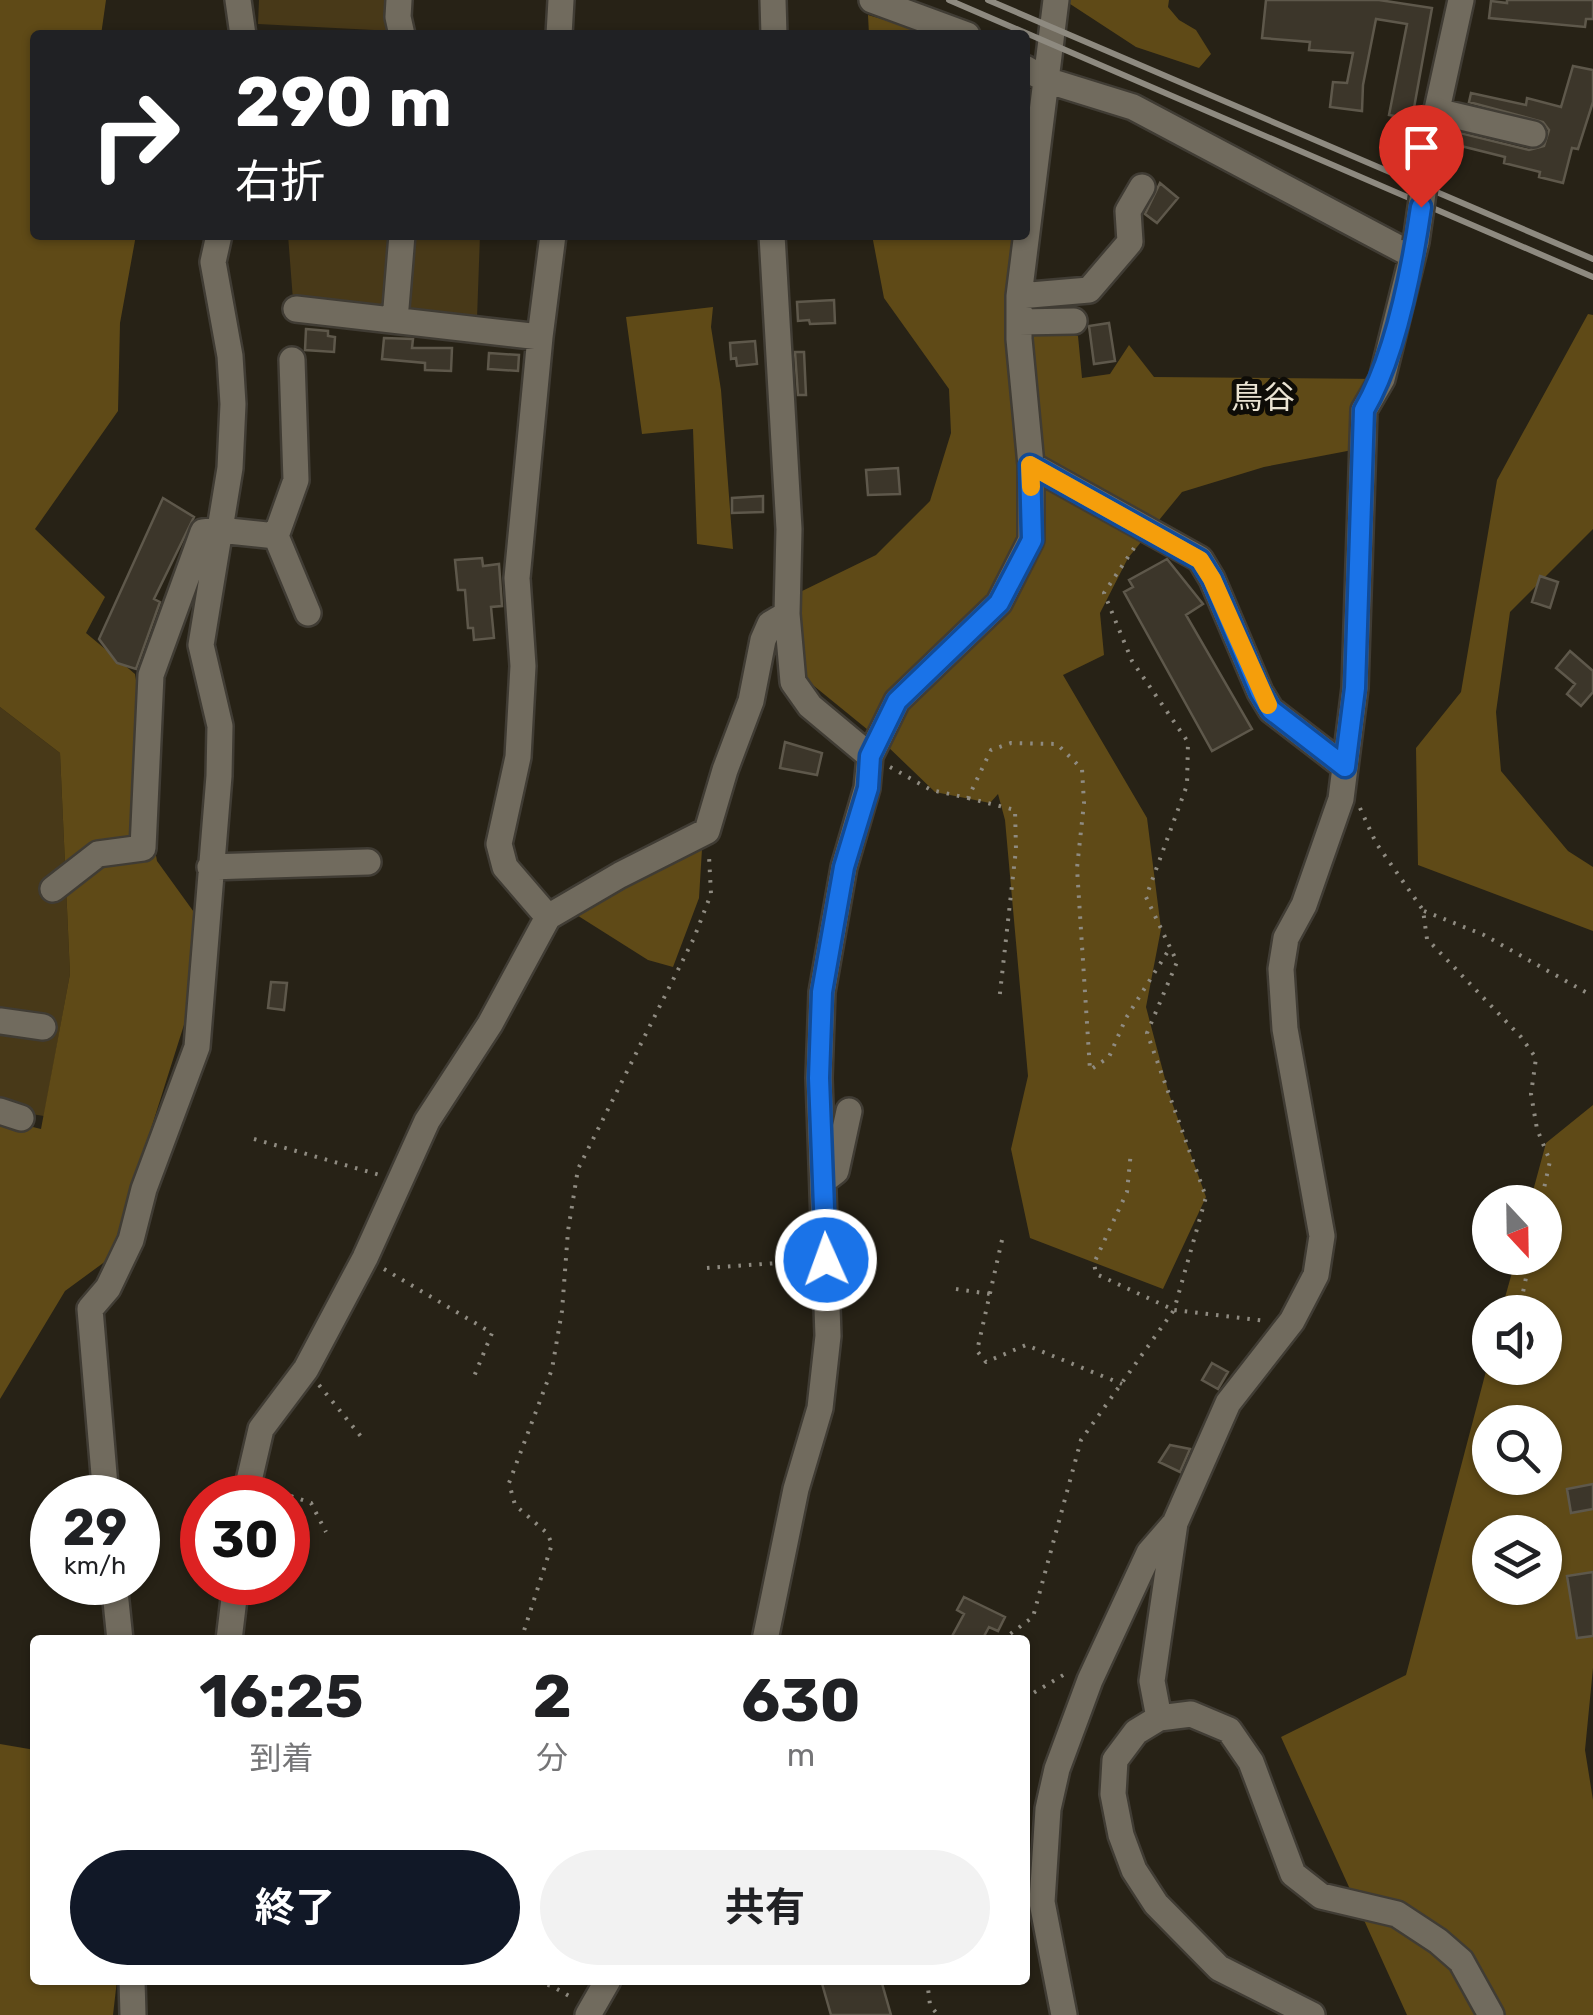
<!DOCTYPE html>
<html lang="ja">
<head>
<meta charset="utf-8">
<style>
  body { margin:0; font-family:Rubik,"Noto Sans JP",sans-serif; background:#f2f2f2; color:#202124; height:100vh; display:flex; flex-direction:column; font-size:38px; white-space:nowrap }
  * { box-sizing:border-box; margin:0 }
  p { font-size:32px; color:#757577 }
  .icon { flex:none; width:55px; height:55px; fill:none; stroke:currentColor; stroke-width:2; stroke-linecap:round; stroke-linejoin:round }
  .map { position:relative; flex:1; overflow:hidden }
  .details { position:absolute; left:30px; top:1635px; width:1000px; height:350px; display:flex; flex-direction:column; background:#fff; border-radius:10px; box-shadow:0 2px 8px #0004 }
  .details>* { flex:none }
  .guide { position:absolute; left:30px; top:30px; width:1000px; height:210px; border-radius:10px; box-shadow:0 2px 8px #0004; background:#202124; color:#fff; overflow:hidden }
  .needle { width:65px; rotate:158deg }
  .controls { position:absolute; left:1472px; top:1185px; display:grid; gap:20px }
  .controls a { display:grid; place-items:center; width:90px; height:90px; border-radius:50%; background:#fff; box-shadow:0 2px 8px #0004; font-size:50px }
  .speed { position:absolute; left:30px; top:1475px; display:flex; gap:20px; font-size:50px; font-weight:700; text-align:center }
  .speed>* { display:grid; place-content:center; width:130px; height:130px; border-radius:50%; background:#fff; box-shadow:0 2px 8px #0004; line-height:1 }
  .speed small { font-size:25px; font-weight:400 }
  .speed .limit { border:15px solid #d22; background:#fff; color:#111 }
  .pin { position:absolute; display:grid; place-items:center; width:85px; height:85px; color:#fff; margin:-102px -42px; border-radius:50% 50% 50% 0; rotate:-45deg; box-shadow:0 0 10px #0007 }
  .pin .icon { rotate:45deg }
  .me { position:absolute; width:110px; margin:-55px; rotate:358deg; stroke-linejoin:round; filter:drop-shadow(0 0 8px #0008) }
  .turn { display:flex; align-items:center; gap:35px; height:210px; padding:0 40px; font-size:45px }
  .turn .icon { width:130px; height:130px; stroke-width:2.5 }
  .turn b { display:block; font-size:70px; line-height:85px }
  .eta { display:flex; justify-content:space-evenly; align-items:center; height:170px; text-align:center }
  .eta b { font-size:60px; font-weight:700; line-height:70px }
  .cta { display:flex; gap:20px; margin-top:auto; padding:20px 40px }
  .cta a { flex:1; height:115px; border-radius:60px; background:#111827; color:#fff; font-size:40px; font-weight:700; line-height:115px; text-align:center }
  .cta a+a { background:#f2f2f2; color:#202124 }
  .map>svg:first-child { display:block }
</style>
</head>
<body>
<div class="map">
<svg width="1593" height="2015" viewBox="0 0 1593 2015">
  <rect width="100%" height="100%" fill="#272216"/>
  <path fill="#483918" d="M259,0H395L393,31L258,24Z
    M288,235H480L477,319L293,300Z
    M0,707L60,753L70,974L44,1116L0,1109Z"/>
  <path fill="#5f4a17" fill-rule="evenodd" d="M0,0H106L101,35H35V235H136L120,323L118,411L35,529L105,597L86,633L135,674L141,711L136,748L157,861L196,915V987L110,1258L65,1291L0,1399V1119L41,1129L70,974L60,753L0,707Z
    M1064,0H1169L1168,7L1179,20L1196,30L1211,54L1199,68L1136,47Z
    M868,15L936,35H869Z
    M872,235H1025L1019,308L1058,331L1078,336L1082,378L1110,374L1129,345L1154,377L1382,379L1363,448L1264,467L1182,492L1128,558L1100,613L1104,655L1063,675L1147,818L1161,929L1146,1007L1169,1094L1206,1197L1163,1289L1030,1238L1011,1149L1028,1076L1005,820L998,794L990,803L935,792L884,743L803,677L798,593L876,555L930,501L951,433L949,389L884,298Z
    M713,307L711,327L721,390L733,549L697,544L693,429L642,434L626,317Z
    M1588,314L1593,315V529L1510,612L1496,712L1501,771L1568,851L1593,867V931L1418,865L1416,748L1461,692L1497,480Z
    M702,849L699,898L673,967L648,960L572,912Z
    M1593,1105V1668L1585,1750L1593,1800V2015H1407L1281,1737L1406,1675L1490,1356V1368H1545V1312H1501L1516,1258H1545V1202H1530L1546,1143ZM1490,1422H1545V1478H1490ZM1490,1532H1545V1588H1490Z
    M0,1744L35,1750V1980H117L113,2015H0Z"/>
  <path fill="#3c362a" stroke="#5e584b" stroke-width="2.5" d="M1266,0H1379L1432,8L1412,119L1389,115L1407,24L1376,19L1363,85L1362,111L1330,107L1333,82L1347,83L1353,53L1309,50L1310,42L1262,38Z
    M1507,0H1593V19H1586L1585,27L1489,18L1491,1L1507,3Z
    M1573,66L1593,70V102L1578,149L1572,148L1563,183L1539,177L1540,172L1504,163L1505,157L1453,144L1456,132L1529,150L1544,146L1549,130L1543,122L1469,102L1471,93L1526,105L1527,98L1561,107Z
    M1160,183L1178,198L1157,223L1145,214Z
    M834,300L835,323L810,324L809,320L798,321L797,302Z
    M1109,323L1115,361L1094,364L1089,326Z
    M306,329L328,331V336L335,337L334,352L305,350Z
    M384,338L413,339L412,348H452L451,371L425,370V363L382,359Z
    M755,341L757,364L737,366L736,358L731,359L730,343Z
    M795,352H804L806,395H798Z
    M489,353L519,355L518,371L488,369Z
    M898,468L900,494L868,495L866,470Z
    M763,496V512L732,513V498Z
    M163,498L194,517L154,599L160,602L136,669L117,663L99,639Z
    M482,558L483,566L499,564L502,606L491,607L494,638L474,640L473,628H468L465,590H458L455,560Z
    M1167,559L1203,604L1186,615L1252,729L1212,751L1124,592L1133,587L1129,580Z
    M1540,576L1558,582L1550,608L1532,602Z
    M1570,651L1593,671V692L1581,706L1567,694L1575,684L1556,668Z
    M785,742L822,753L817,775L780,768Z
    M271,982L287,983L284,1010L268,1008Z
    M1212,1363L1228,1372L1218,1389L1202,1380Z
    M1170,1445L1190,1449L1180,1472L1159,1462Z
    M1593,1484V1509L1571,1513L1567,1489Z
    M1593,1572V1636L1577,1638L1567,1576Z
    M964,1597L1005,1617L998,1631L989,1627L982,1640H950L964,1614L957,1610Z
    M821,1980H881L891,2015H831Z"/>
  <g fill="none" stroke-linecap="round" stroke-linejoin="round">
    <defs>
      <path id="minor" d="M238,0L243,35
        M399,0L398,17L402,35
        M773,0L774,35
        M872,0L967,35
        M559,35L561,0
        M1025,68L1046,80L1133,107L1412,255
        M1436,111L1533,134
        M1431,137L1461,0
        M772,235L789,529L787,614L793,682L810,706L870,756
        M1019,296L1089,290L1130,242L1128,211L1142,187
        M296,309L540,337
        M395,320L402,235
        M1019,322L1074,321
        M1031,465L1200,559L1212,579L1260,692L1271,710L1345,767
        M276,536L296,480L292,360
        M210,867L368,862
        M53,889L98,854L143,848L151,675L203,532L219,530L276,536L308,613
        M548,917L505,867L499,844L518,757L523,666L517,578L540,337L553,235
        M0,1021L43,1027
        M0,1111L21,1118
        M823,1181L836,1171L849,1111
        M106,1498L90,1309L108,1288L131,1240L144,1189L197,1047L219,776L220,726L201,645L230,468L233,404L230,356L213,262L219,235
        M245,1498L261,1429L306,1369L365,1258L427,1121L490,1024L548,917L620,875L707,831L725,770L751,701L763,640L770,624L787,614
        M114,1582L120,1640
        M229,1640L236,1582
        M765,1640L796,1489L820,1408L828,1336L819,1078L822,992L844,867L867,788L870,756L897,701L999,603L1031,540V465L1019,339V296L1056,0
        M1159,1718L1152,1681L1175,1523L1228,1403L1292,1321L1316,1275L1322,1236L1285,1029L1281,969L1286,938L1304,905L1341,799L1355,688L1364,410L1382,379L1416,242
        M132,1980L133,2015
        M588,2015L608,1980
        M1064,2015L1042,1902L1048,1809L1057,1769L1090,1680L1149,1553L1175,1523
        M1312,2015L1219,1968L1156,1904L1134,1870L1121,1835L1113,1794L1115,1760L1136,1732L1159,1718L1191,1714L1229,1730L1251,1762L1293,1874L1321,1896L1397,1914L1438,1941L1461,1961L1491,2015"/>
    </defs>
    <use href="#minor" stroke="#403c34" stroke-width="30"/>
    <path stroke="#8f8b81" stroke-width="4" stroke-dasharray="2.5 8" stroke-linecap="butt" d="M1134,548L1104,593L1132,661L1188,742L1187,785L1146,897L1177,962L1147,1033L1206,1197L1174,1310L1266,1321
      M890,767L931,790L968,798L991,750L1011,743L1057,744L1082,769L1084,803L1077,868L1090,1070L1109,1057L1126,1018L1170,948
      M968,798L1015,810L1016,849L999,1002
      M1360,808L1376,843L1423,910L1427,939L1521,1037L1536,1058L1531,1094L1537,1129L1550,1161L1541,1202
      M1424,911L1484,935L1589,994
      M254,1139L380,1175
      M1002,1240L977,1351L986,1362L1026,1345L1122,1384
      M707,1268L806,1261
      M384,1269L492,1333L473,1379
      M956,1289L990,1294
      M1519,1312L1530,1258
      M319,1385L363,1439
      M271,1489L311,1503L326,1532
      M521,1640L552,1544L547,1533L515,1505L509,1483L552,1369L562,1311L568,1231L578,1169L694,938L711,894L709,856
      M1002,1640L1033,1617L1081,1440L1174,1310L1096,1274L1094,1263L1127,1192L1131,1151
      M1025,1698L1070,1671
      M527,1980L552,1986L571,1997
      M927,1980L930,2005L938,2015"/>
    <use href="#minor" stroke="#716b5e" stroke-width="25"/>
    <path stroke="#8e8a80" stroke-width="6" d="M949,0L1593,277
      M988,0L1593,259"/>
    <defs>
      <path id="minor-bridge" d="M1416,242L1431,137"/>
    </defs>
    <use href="#minor-bridge" stroke="#403c34" stroke-width="30" stroke-linecap="butt"/>
    <use href="#minor-bridge" stroke="#716b5e" stroke-width="25"/>
  </g>
  <g fill="none" stroke-linecap="round" stroke-linejoin="round">
    <defs>
      <path id="route" d="M826,1260L819,1078L822,992L844,867L868,788L870,756L897,701L999,603L1032,540L1030,465L1200,560L1212,579L1260,692L1271,710L1345,767L1355,688L1364,410C1396,355 1412,269 1421,207"/>
    </defs>
    <use href="#route" stroke="#114b97" stroke-width="25"/>
    <use href="#route" stroke="#1a73e8" stroke-width="18"/>
    <path stroke="#f59e0b" stroke-width="18" d="M1031,487L1030,465L1200,560L1212,579L1268,705"/>
  </g>
  <g text-anchor="middle" stroke-width="10" stroke-linejoin="round" paint-order="stroke">
    <g font-size="32" fill="#eae3d3" stroke="#0e0c07">
      <text x="1263" y="408">鳥谷</text>
    </g>
  </g>
</svg>
<div class="controls">
<a><svg class="needle" viewBox="-14 -14 28 28"><path d="M0-13l5 13h-10z" fill="#e53935"/><path d="M0 13l5-13h-10z" fill="#757577"/></svg></a>
<a><svg class="icon" aria-label="sound" viewBox="0 0 24 24"><path d="M4 9h4l5-4v14l-5-4H4zM17 9q2 3 0 6"/></svg></a>
<a><svg class="icon" aria-label="search" viewBox="0 0 24 24"><circle cx="10" cy="10" r="6"/><path d="M15 15l6 6"/></svg></a>
<a><svg class="icon" aria-label="layers" viewBox="0 0 24 24"><path d="M12 4l9 5-9 5-9-5zM3 14l9 5 9-5"/></svg></a>
</div>
<div class="speed"><div>29<small>km/h</small></div><div class="limit">30</div></div>
<div class="pin" style="left:1421px;top:207px;background:#d93025"><svg class="icon" aria-label="arrive" viewBox="0 0 24 24"><path d="M6 21V4h12l-3 4 3 4H6"/></svg></div>
<svg class="me" style="left:826px;top:1260px" viewBox="-20 -20 40 40"><circle r="17" fill="#1a73e8" stroke="#fff" stroke-width="3"/><path d="M0-11L8 9 0 5-8 9z" fill="#fff"/></svg>
<div class="guide">
<div class="turn"><svg class="icon" aria-label="right" viewBox="0 0 24 24"><path d="M7 20v-9h11M14 6l5 5-5 5"/></svg><div><b>290 m</b>右折</div></div>
</div>
<section class="details">
<div class="eta">
<div><b>16:25</b><p>到着</p></div>
<div><b>2</b><p>分</p></div>
<div><b>630</b><p>m</p></div>
</div>
<div class="cta"><a>終了</a><a>共有</a></div>
</section>
</div>
</body>
</html>
